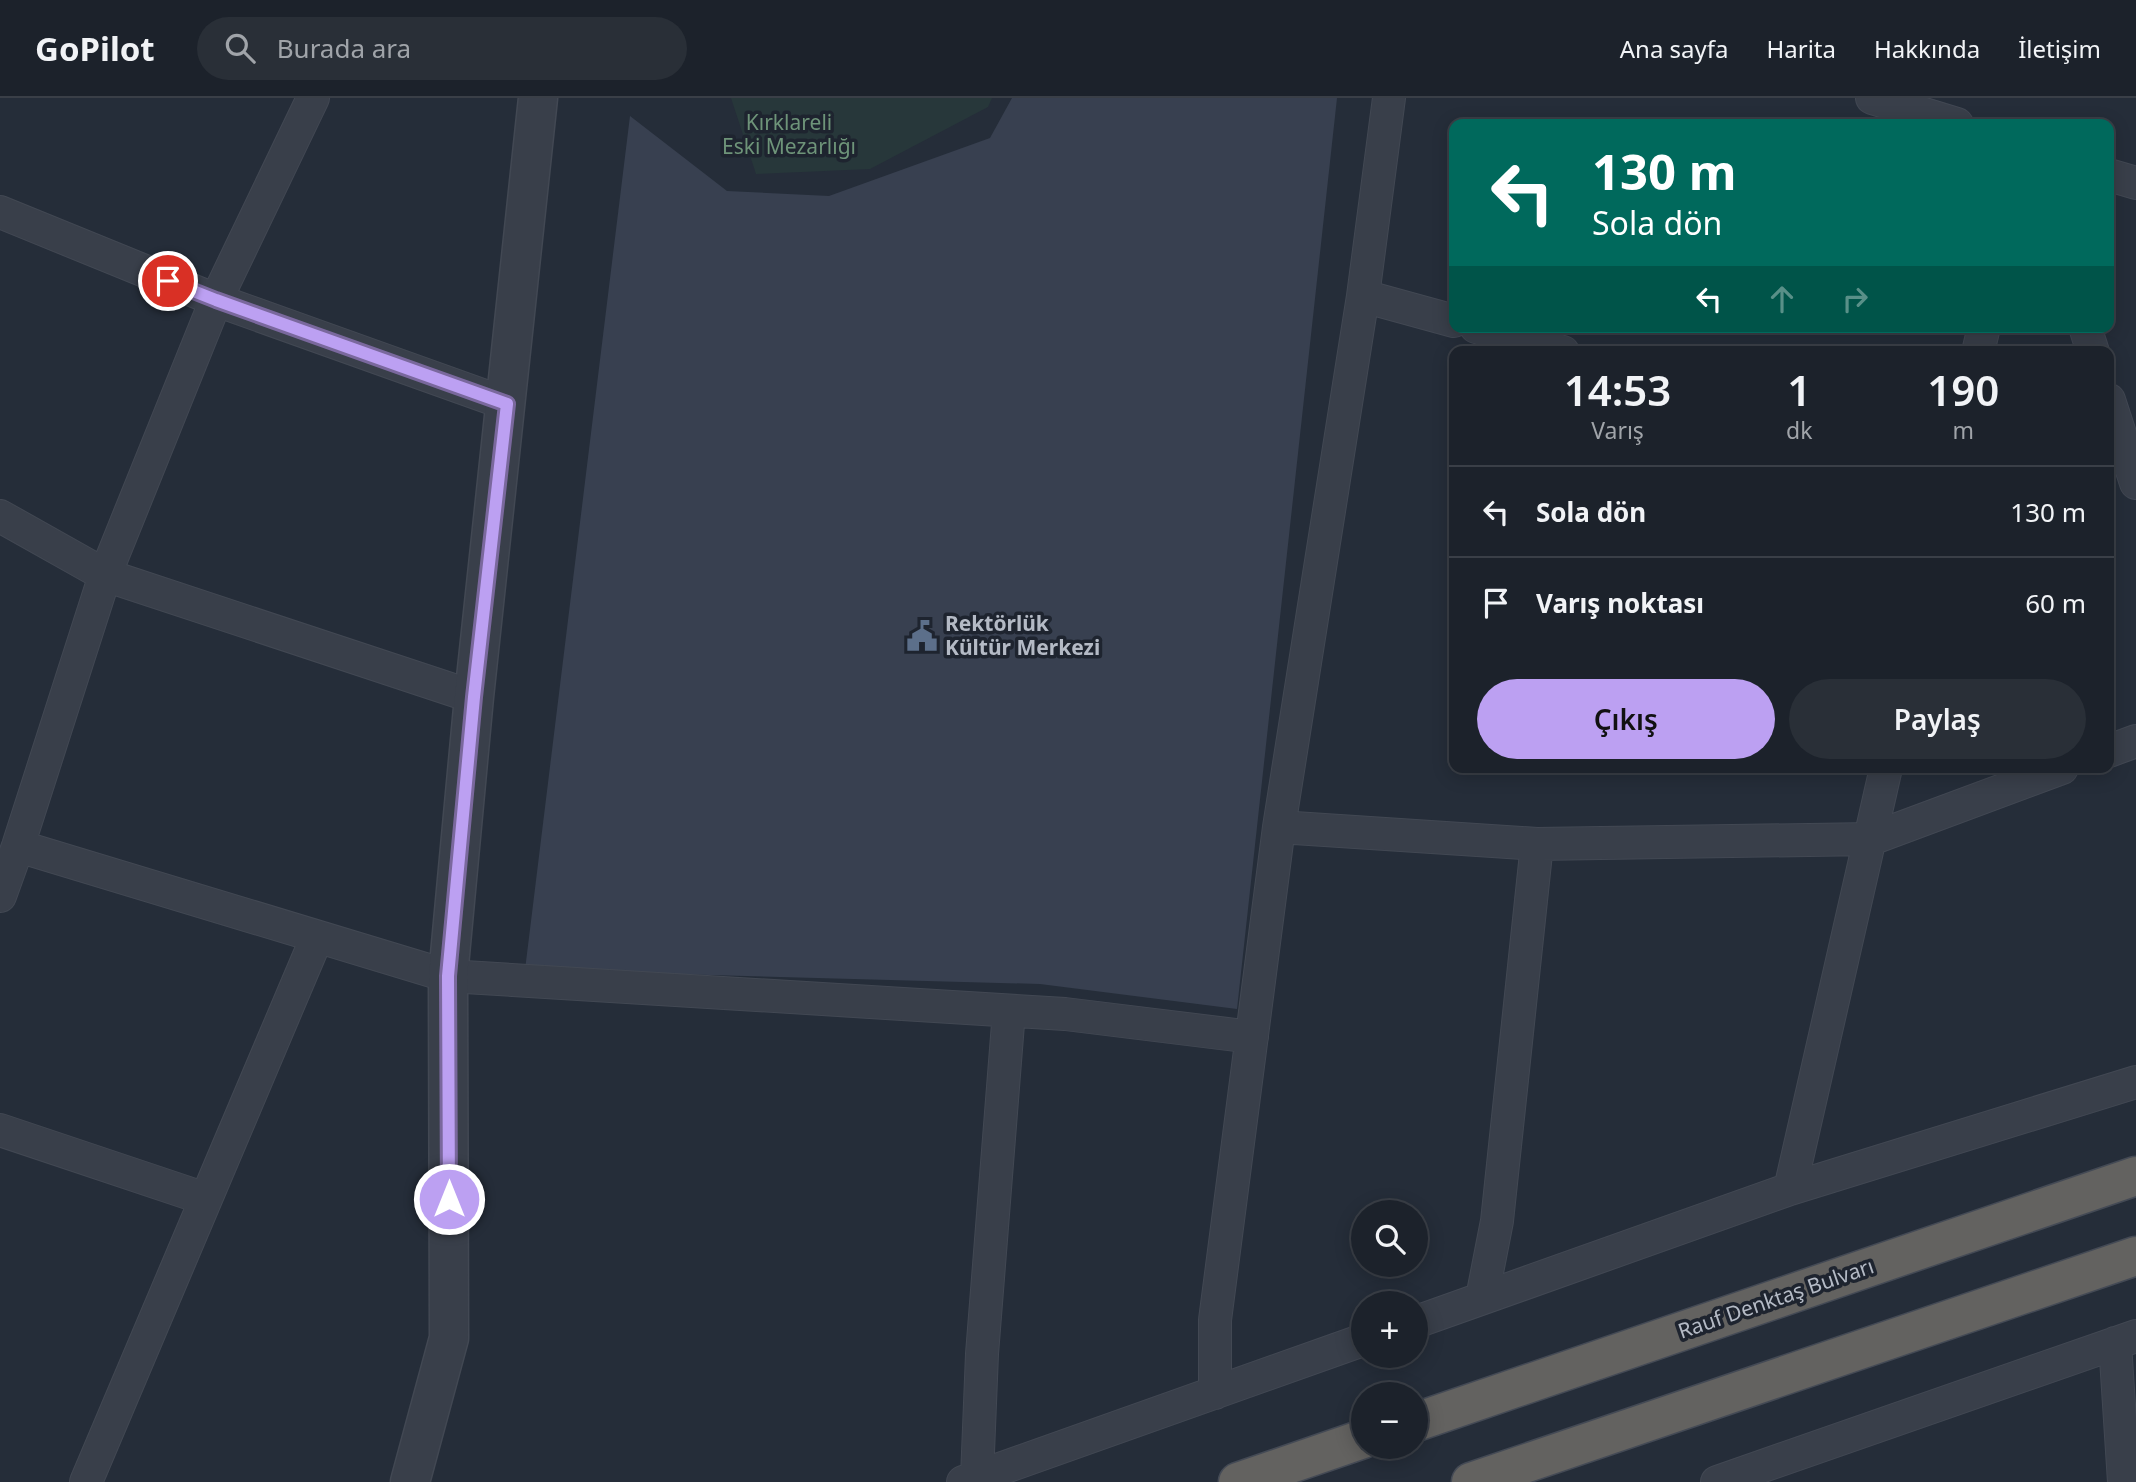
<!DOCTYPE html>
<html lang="tr">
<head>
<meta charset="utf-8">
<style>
  body { margin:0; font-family:"Noto Sans",sans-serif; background:#292f37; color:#f1f3f6; height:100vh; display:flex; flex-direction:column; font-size:26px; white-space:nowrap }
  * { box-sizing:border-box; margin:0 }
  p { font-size:23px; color:#a0a4a9 }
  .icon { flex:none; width:38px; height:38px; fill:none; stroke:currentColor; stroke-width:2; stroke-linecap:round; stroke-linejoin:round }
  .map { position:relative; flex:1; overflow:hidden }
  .sheet { position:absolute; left:1449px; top:248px; width:665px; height:427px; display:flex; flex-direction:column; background:#1c222b; border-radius:14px; box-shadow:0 4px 18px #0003,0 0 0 2px #3a3f47 }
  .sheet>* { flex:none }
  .guide { position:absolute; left:1449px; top:21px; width:665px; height:214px; border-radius:14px; box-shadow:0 4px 18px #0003,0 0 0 2px #3a3f47; background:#00695c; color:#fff; overflow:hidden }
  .controls { position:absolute; left:1351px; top:1102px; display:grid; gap:14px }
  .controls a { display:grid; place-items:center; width:77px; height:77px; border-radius:50%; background:#1c222b; box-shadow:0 4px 18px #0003,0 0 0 2px #3a3f47; font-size:35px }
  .pin { position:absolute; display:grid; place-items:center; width:60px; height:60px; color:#fff; margin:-30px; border:4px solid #fff; border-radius:50%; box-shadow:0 2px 7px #0007 }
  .me { position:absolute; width:77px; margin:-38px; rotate:0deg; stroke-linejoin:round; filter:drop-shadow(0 0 5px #0008) }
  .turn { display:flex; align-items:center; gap:24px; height:147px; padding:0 28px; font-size:32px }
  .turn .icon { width:91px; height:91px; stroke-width:2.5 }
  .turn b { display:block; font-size:49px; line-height:60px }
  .lanes { display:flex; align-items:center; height:66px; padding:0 28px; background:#0003; justify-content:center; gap:35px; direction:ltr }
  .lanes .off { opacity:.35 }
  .eta { display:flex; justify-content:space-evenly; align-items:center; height:119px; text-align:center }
  .eta b { font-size:42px; font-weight:600; line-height:49px }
  .primary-button { display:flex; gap:14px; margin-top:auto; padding:14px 28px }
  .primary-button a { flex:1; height:80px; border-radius:42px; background:#bca0f2; color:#111; font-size:28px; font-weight:600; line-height:80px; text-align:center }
  .primary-button a+a { background:#292f37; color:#f1f3f6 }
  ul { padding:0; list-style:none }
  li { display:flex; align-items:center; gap:21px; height:91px; padding:0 28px; border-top:2px solid #3a3f47 }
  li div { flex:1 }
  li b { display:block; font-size:26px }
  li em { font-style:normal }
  header { display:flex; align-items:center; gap:42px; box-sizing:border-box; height:98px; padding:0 35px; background:#1c222b; border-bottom:2px solid #3a3f47 }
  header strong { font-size:33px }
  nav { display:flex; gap:38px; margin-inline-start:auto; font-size:24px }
  .search { width:490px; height:63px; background:#292f37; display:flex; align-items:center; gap:18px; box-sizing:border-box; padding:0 24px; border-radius:38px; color:#a0a4a9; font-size:26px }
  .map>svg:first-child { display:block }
</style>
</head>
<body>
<header>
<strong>GoPilot</strong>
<div class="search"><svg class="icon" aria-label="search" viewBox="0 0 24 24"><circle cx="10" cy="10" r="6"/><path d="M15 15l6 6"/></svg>Burada ara</div>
<nav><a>Ana sayfa</a><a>Harita</a><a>Hakkında</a><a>İletişim</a></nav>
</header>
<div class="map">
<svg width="2136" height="1384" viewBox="0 0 2136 1384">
  <rect width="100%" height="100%" fill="#252d39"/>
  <path fill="#27373a" d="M731,0H992L988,9L870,71L756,76Z"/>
  <path fill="#384050" d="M1012,0H1337L1237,911L1040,886L525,872L630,18L727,93L829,98L990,40Z"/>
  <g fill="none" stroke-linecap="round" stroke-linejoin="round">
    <defs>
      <path id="minor" d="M1389,0L1363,198L1279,729L1537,746L1871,741L2062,670
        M1872,0L1957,26
        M2109,77L2136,85
        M0,114L216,202L507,306
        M1363,198L1454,223
        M1476,229L1563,254
        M2085,229L2093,254
        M1978,254L1984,229
        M2109,302L2136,385
        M0,418L105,477L474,599
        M2109,653L2136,643
        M18,748L448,878L1065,916L1252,939
        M0,798L18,748L105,477L216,202L313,0
        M0,1032L206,1101
        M1790,1091L1886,670
        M1482,1200L1497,1123L1537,746
        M1416,1224L1790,1091L2136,984
        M2115,1245L2124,1384
        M1215,1295V1222L1279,729
        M977,1379L982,1256L1009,913
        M86,1384L317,839
        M963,1384L1363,1242
        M1717,1384L2136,1238"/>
      <path id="tertiary" d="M410,1384L449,1240L448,878L474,599L538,0"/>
      <path id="trunk" d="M1416,1324L2136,1078
        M1238,1384L1363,1341
        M1471,1384L2136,1158"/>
    </defs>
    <use href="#minor" stroke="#424853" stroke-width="34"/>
    <use href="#tertiary" stroke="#424853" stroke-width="41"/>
    <use href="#trunk" stroke="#444a55" stroke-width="41"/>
    <use href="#minor" stroke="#393f4a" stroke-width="32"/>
    <use href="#tertiary" stroke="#393f4a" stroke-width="38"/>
    <use href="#trunk" stroke="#636260" stroke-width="38"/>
  </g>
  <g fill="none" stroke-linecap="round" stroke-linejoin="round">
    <defs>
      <path id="route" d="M168,183L216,202L507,306L474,599L448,878L449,1101"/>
    </defs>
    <use href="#route" stroke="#7a689d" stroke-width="18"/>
    <use href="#route" stroke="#bca0f2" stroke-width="12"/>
  </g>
  <defs>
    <symbol id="civic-bare" viewBox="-9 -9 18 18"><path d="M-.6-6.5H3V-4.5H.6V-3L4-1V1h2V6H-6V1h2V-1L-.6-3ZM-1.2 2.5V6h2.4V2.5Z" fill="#5c6f8a" stroke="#1e242f" stroke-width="2.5" paint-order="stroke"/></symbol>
  </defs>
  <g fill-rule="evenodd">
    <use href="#civic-bare" x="900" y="516" width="44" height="44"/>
  </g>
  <g text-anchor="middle" stroke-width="7" stroke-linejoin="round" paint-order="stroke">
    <g font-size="21" fill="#6e9479" stroke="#1e242f">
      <text x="789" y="32">Kırklareli<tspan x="789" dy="24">Eski Mezarlığı</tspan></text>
    </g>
    <g font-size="21" font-weight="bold" fill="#b4bac5" stroke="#1e242f" text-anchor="start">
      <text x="945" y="533">Rektörlük<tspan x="945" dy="24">Kültür Merkezi</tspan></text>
    </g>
    <g font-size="21" fill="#b4bac5" stroke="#1e242f">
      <text transform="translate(1776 1201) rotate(-19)" y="7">Rauf Denktaş Bulvarı</text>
    </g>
  </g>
</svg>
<div class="controls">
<a><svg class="icon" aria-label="search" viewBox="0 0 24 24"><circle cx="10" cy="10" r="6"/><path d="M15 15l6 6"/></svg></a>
<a>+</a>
<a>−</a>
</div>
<div class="pin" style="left:168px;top:183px;background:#d93025"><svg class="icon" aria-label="arrive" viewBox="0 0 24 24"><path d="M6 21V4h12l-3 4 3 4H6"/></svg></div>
<svg class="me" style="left:449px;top:1101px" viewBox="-20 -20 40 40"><circle r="17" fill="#bca0f2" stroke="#fff" stroke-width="3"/><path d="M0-11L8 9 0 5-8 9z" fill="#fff"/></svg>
<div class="guide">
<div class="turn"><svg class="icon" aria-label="left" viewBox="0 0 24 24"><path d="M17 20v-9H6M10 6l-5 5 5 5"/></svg><div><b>130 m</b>Sola dön</div></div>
<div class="lanes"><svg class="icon" aria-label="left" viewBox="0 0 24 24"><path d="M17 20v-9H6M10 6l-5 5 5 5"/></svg><svg class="icon off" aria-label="ahead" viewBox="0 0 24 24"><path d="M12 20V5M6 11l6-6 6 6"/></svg><svg class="icon off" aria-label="right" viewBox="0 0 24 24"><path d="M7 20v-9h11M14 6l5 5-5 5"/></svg></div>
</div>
<section class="sheet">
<div class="eta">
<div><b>14:53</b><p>Varış</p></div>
<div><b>1</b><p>dk</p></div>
<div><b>190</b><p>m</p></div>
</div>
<ul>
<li><svg class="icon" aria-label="left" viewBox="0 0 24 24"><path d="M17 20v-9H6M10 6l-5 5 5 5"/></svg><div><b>Sola dön</b></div><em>130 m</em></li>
<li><svg class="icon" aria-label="arrive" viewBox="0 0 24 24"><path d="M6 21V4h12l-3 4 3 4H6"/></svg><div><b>Varış noktası</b></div><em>60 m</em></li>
</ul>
<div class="primary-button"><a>Çıkış</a><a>Paylaş</a></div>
</section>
</div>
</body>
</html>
